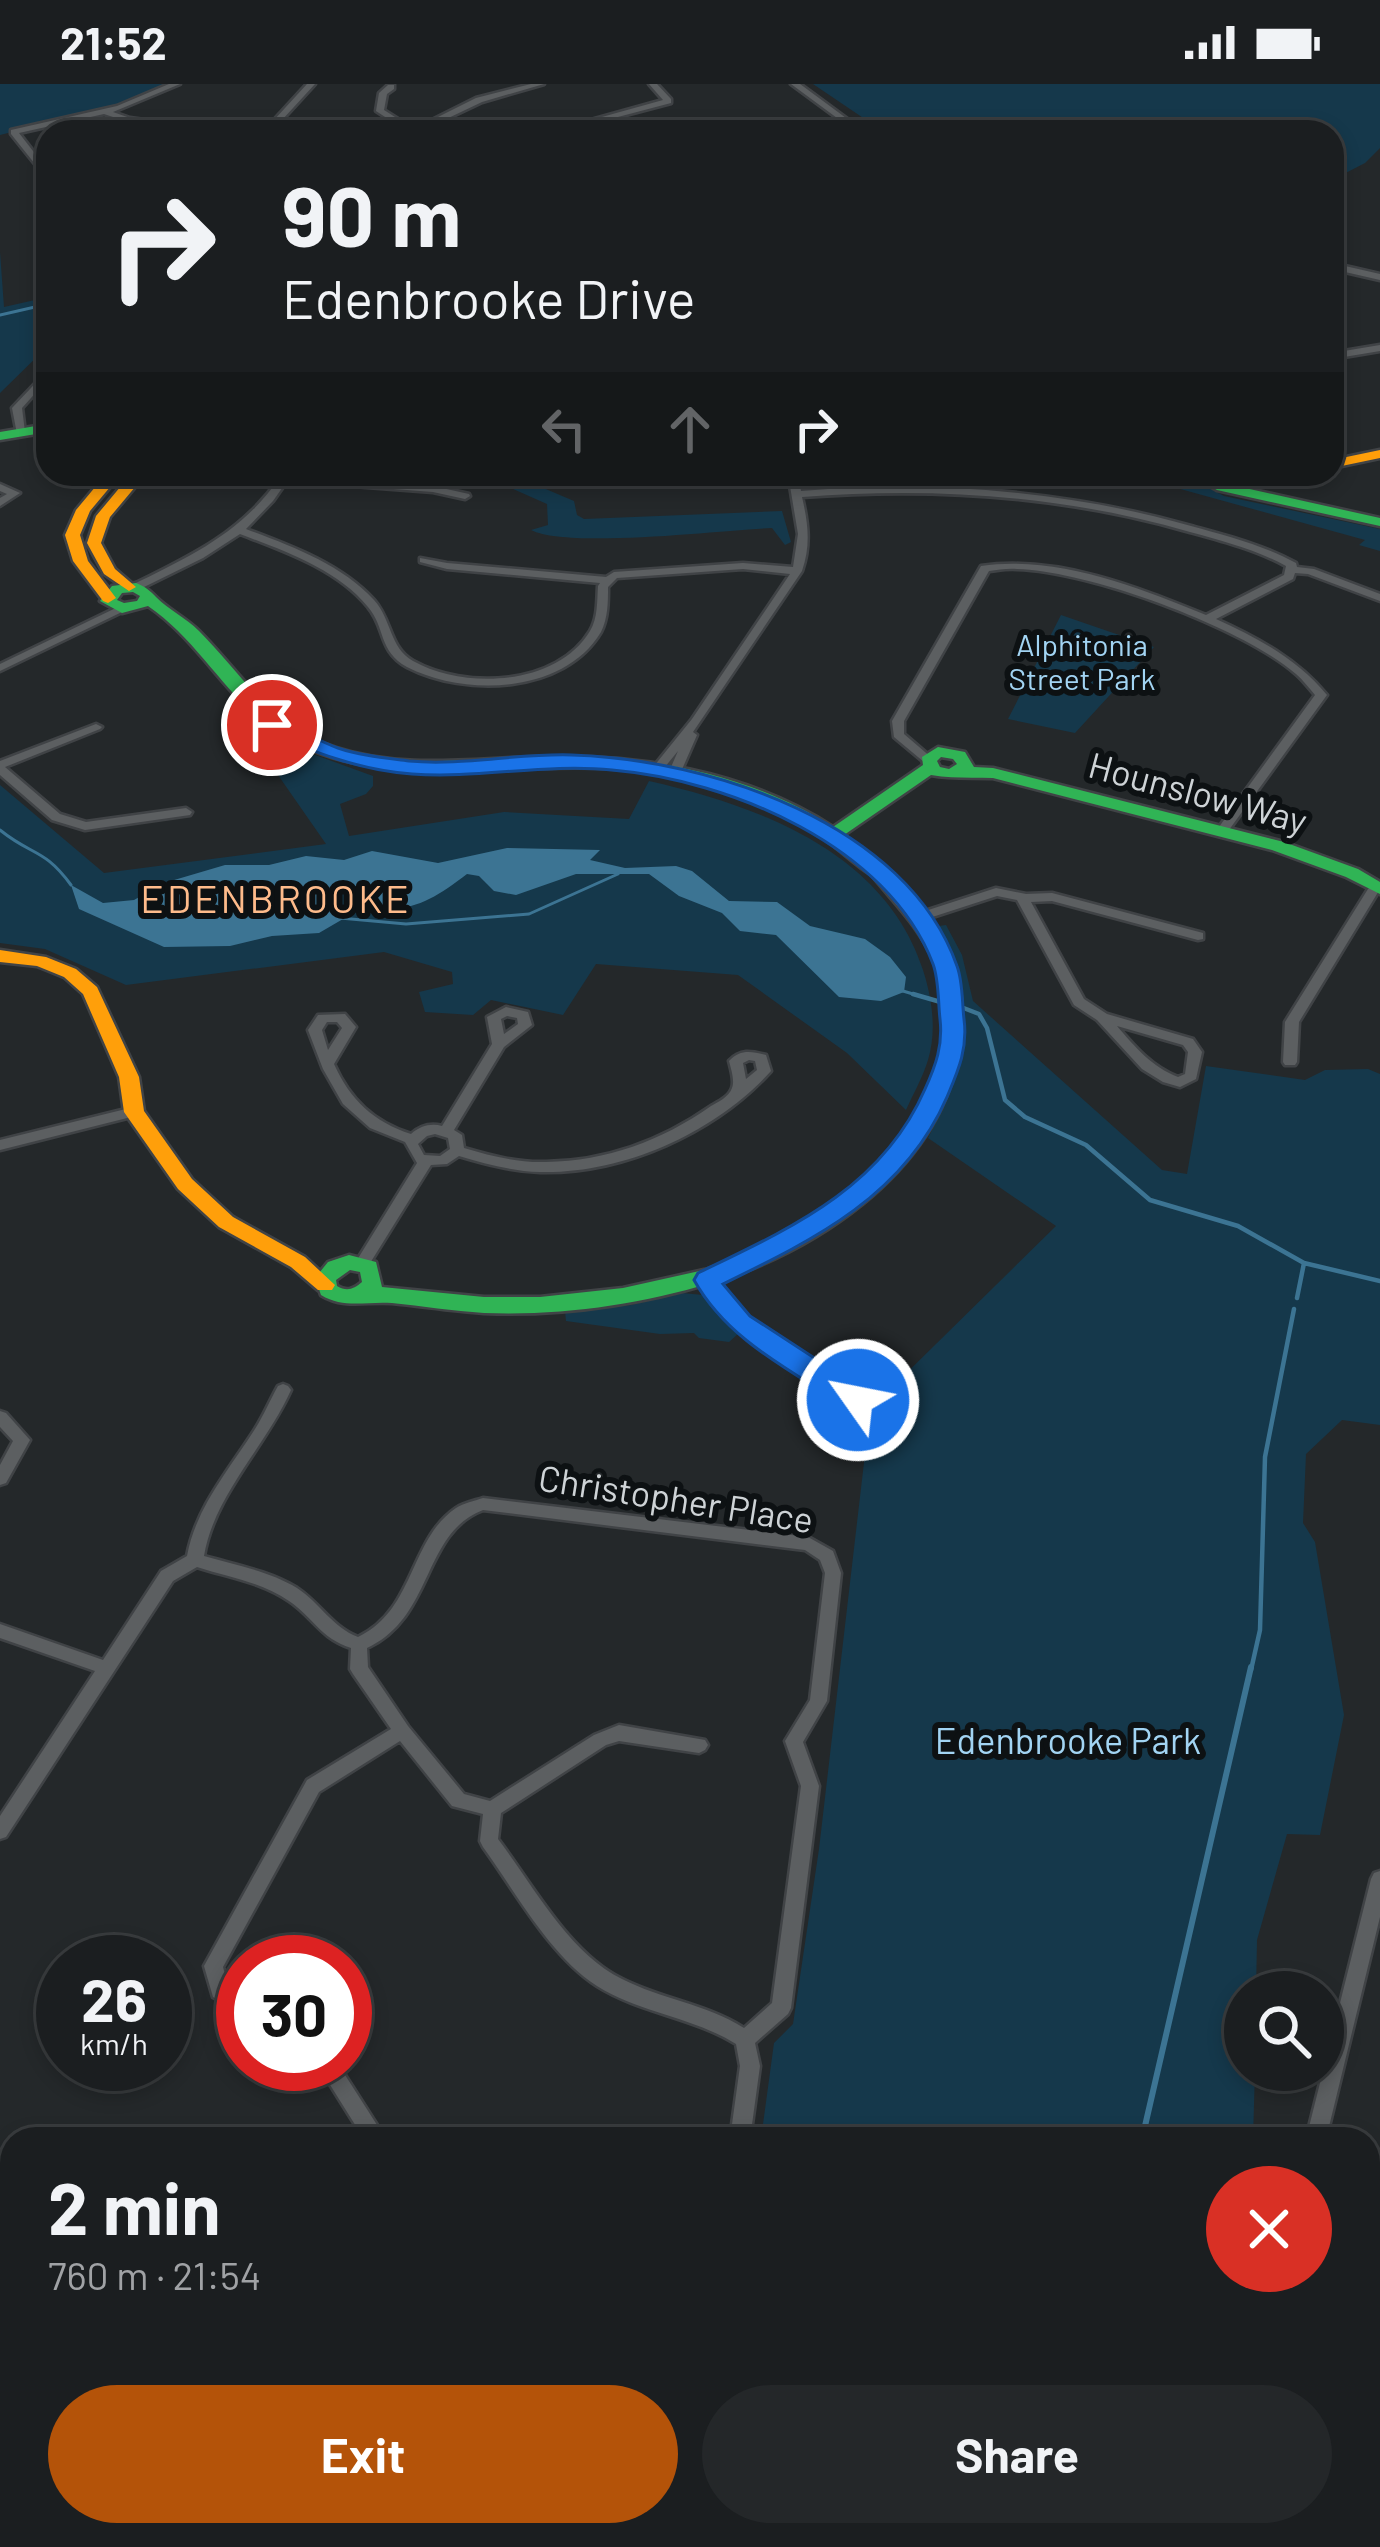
<!DOCTYPE html>
<html lang="en">
<head>
<meta charset="utf-8">
<style>
  body { margin:0; font-family:Barlow,sans-serif; background:#242729; color:#f1f3f6; height:100vh; display:flex; flex-direction:column; font-size:45px; white-space:nowrap }
  * { box-sizing:border-box; margin:0 }
  p { font-size:39px; color:#a0a2a5 }
  .icon { flex:none; width:66px; height:66px; fill:none; stroke:currentColor; stroke-width:2; stroke-linecap:round; stroke-linejoin:round }
  .map { position:relative; flex:1; overflow:hidden }
  .drawer { position:absolute; left:0px; top:2043px; width:1380px; height:420px; display:flex; flex-direction:column; background:#1b1e20; border-radius:36px 36px 0 0; box-shadow:0 6px 18px #0003,0 0 0 3px #393c3e }
  .drawer>* { flex:none }
  .banner { position:absolute; left:36px; top:36px; width:1308px; height:366px; border-radius:36px; box-shadow:0 6px 18px #0003,0 0 0 3px #393c3e; background:#1b1e20; color:#f1f3f6; overflow:hidden }
  .controls { position:absolute; left:1224px; top:1887px; display:grid; gap:24px }
  .controls a { display:grid; place-items:center; width:120px; height:120px; border-radius:50%; background:#1b1e20; box-shadow:0 6px 18px #0003,0 0 0 3px #393c3e; font-size:60px }
  .speed { position:absolute; left:36px; top:1851px; display:flex; gap:24px; font-size:60px; font-weight:700; text-align:center }
  .speed>* { display:grid; place-content:center; width:156px; height:156px; border-radius:50%; background:#1b1e20; box-shadow:0 6px 18px #0003,0 0 0 3px #393c3e; line-height:1 }
  .speed small { font-size:30px; font-weight:400 }
  .speed .limit { border:18px solid #d22; background:#fff; color:#111 }
  .pin { position:absolute; display:grid; place-items:center; width:102px; height:102px; color:#fff; margin:-51px; border:6px solid #fff; border-radius:50%; box-shadow:0 3px 12px #0007 }
  .me { position:absolute; width:132px; margin:-66px; rotate:303deg; stroke-linejoin:round; filter:drop-shadow(0 0 9px #0008) }
  .turn { display:flex; align-items:center; gap:42px; height:252px; padding:0 48px; font-size:54px }
  .turn .icon { width:156px; height:156px; stroke-width:2.5 }
  .turn b { display:block; font-size:84px; line-height:102px }
  .lanes { display:flex; align-items:center; height:114px; padding:0 48px; background:#0003; justify-content:center; gap:60px; direction:ltr }
  .lanes .off { opacity:.35 }
  .round { display:grid; place-items:center; flex:none; width:126px; height:126px; border-radius:63px; background:#242729 }
  .head { display:flex; align-items:center; justify-content:space-between; height:204px; padding:0 48px }
  h1 { font-size:72px; font-weight:700; line-height:90px }
  .cta { display:flex; gap:24px; margin-top:auto; padding:24px 48px }
  .cta a { flex:1; height:138px; border-radius:72px; background:#b45309; color:#fff; font-size:48px; font-weight:700; line-height:138px; text-align:center }
  .cta a+a { background:#242729; color:#f1f3f6 }
  .status { display:flex; justify-content:space-between; align-items:center; height:84px; padding:0 60px; background:#1b1e20; direction:ltr }
  .status svg { height:33px; fill:currentColor }
  .map>svg:first-child { display:block }
</style>
</head>
<body>
<div class="status"><b>21:52</b><svg viewBox="0 0 49 12"><path d="M0 12V9h3v3zM5 12V6h3v6zM10 12V3h3v9zM15 12V0h3v12zM26 1h20v11H26zM47 4h2v5h-2z"/></svg></div>
<div class="map">
<svg width="1380" height="2463" viewBox="0 0 1380 2463">
  <rect width="100%" height="100%" fill="#24282a"/>
  <path fill="#15384b" d="M0,0H171L131,18L0,51Z
    M813,0H1380V64L1365,79L1332,96V48H884Z
    M0,168L4,223L48,213V262L0,309Z
    M520,390H539L541,403L574,417L577,431L584,435L782,427L791,458L785,461L772,444C723,446 568,465 531,446L548,441L547,420L504,401Z
    M1126,390H1183L1224,412L1380,445V467L1359,461L1365,456Z
    M1061,531L1154,563L1075,649L1008,635Z
    M285,660L373,692V702L366,710L340,720L349,752L504,728L629,735L649,697C759,722 885,768 923,886C932,914 937,947 928,976C923,993 913,1010 906,1026L847,969L738,891L596,880L563,931L491,916L473,931L425,928L419,908L453,900L452,888L384,868L126,901L45,865L0,859V701L104,789L326,760L262,668Z
    M946,841L962,871L973,917L1162,1086L1187,1090L1206,982L1305,996L1325,986L1368,985L1380,990V1341L1342,1336L1306,1370L1303,1439L1315,1458L1344,1631L1320,1751L1287,1750L1257,1856L1256,1908H1245V1986H1255L1253,2055H761L774,1959L793,1940L819,1765L865,1370L876,1319L1056,1142L928,1054C965,983 981,916 939,842Z
    M682,1209L703,1211L739,1249L729,1258L699,1254L694,1249L660,1250L566,1237L565,1227L631,1221Z
    M660,2451H1089L1088,2463H668Z"/>
  <path fill="#3c7493" d="M507,764L600,766L590,776L625,784L676,782L692,787L729,817L777,818L810,842L865,855L890,873L906,893L904,908L881,917L839,913L776,851L740,847L722,829L679,812L649,790H576L516,811L494,807L479,792L467,790C434,815 410,831 368,822L357,802L341,803L331,815L343,835L319,849L272,852L230,862L164,863L79,825L71,801L103,819L134,816L164,799L225,781H269L306,772L344,776L372,767L438,779Z"/>
  <g fill="none" stroke-linecap="round" stroke-linejoin="round">
    <path stroke="#3c7493" stroke-width="3" d="M0,231L48,220
      M0,746C32,772 44,764 71,801
      M340,834L406,840L529,830L618,790
      M903,907L923,913"/>
    <path stroke="#3c7493" stroke-width="4.5" d="M913,910L944,919
      M961,923L979,930L987,944L1005,1016L1025,1033L1086,1061L1150,1116L1238,1142L1304,1179L1380,1197
      M1297,1214L1304,1179
      M1251,1586L1260,1546L1265,1373L1294,1225"/>
    <path stroke="#3c7493" stroke-width="6" d="M1142,2055L1251,1583"/>
    <defs>
      <path id="street" d="M169,0H180L113,28L130,34L188,42L187,48L128,38L104,30L19,49L47,85L48,145L45,144L39,85L11,50V46L117,22Z
        M307,0H315L271,48H263Z
        M531,0H544L482,18L419,48H408L376,27L379,9L388,1H394V5L387,10L384,26L414,45L476,14Z
        M649,0H657L671,15V19L561,48H548L663,16Z
        M791,0H800L865,48H856Z
        M1332,179L1380,190V196L1332,185Z
        M1380,261V267L1332,275V269Z
        M48,286V295L22,324L25,348L17,350L12,324Z
        M170,390H191L174,394Z
        M237,390H280L433,402L469,410L470,412L465,415L433,408L287,397L273,417L246,445C291,462 341,480 374,516C392,536 389,563 413,577C465,606 557,602 590,547C598,534 597,517 598,502L600,499L447,485L420,478V474L447,479L606,493L614,488L743,479L793,483L798,450L788,390H798L801,407L842,404L810,390H824L851,400V403C967,400 1079,410 1191,442C1227,452 1263,461 1296,479L1297,483L1314,485L1380,510V517L1308,490L1295,489L1293,495L1216,535C1258,554 1297,575 1327,611L1226,750L1222,751L1216,747L1315,611C1309,604 1303,596 1296,590C1242,543 1089,487 1017,485C1008,484 998,486 989,487L904,637V650L932,674V678H924L894,653L892,637L981,482C1057,471 1137,503 1206,531L1284,491L1286,482C1257,466 1223,457 1190,448C1063,411 934,403 802,413C808,439 811,461 802,487L693,648L697,651L680,690L674,694L668,690L678,667L660,689H652L650,687L692,635L790,490L743,485L617,494L608,503C608,518 608,534 601,548C564,610 465,613 407,583C378,567 386,544 368,523C337,485 284,467 240,450L203,474L140,505H132V501C189,473 241,449 278,396L242,393Z
        M0,400L20,409L0,422V414L7,410L0,407Z
        M122,521L127,524L126,526L0,587V580Z
        M96,640L102,643L100,645L5,683L60,730L86,738L186,724L192,728L190,731L85,746L52,736L0,691V677Z
        M1374,801L1380,805L1299,938L1297,978L1295,981H1285L1283,978L1285,938L1368,805Z
        M996,804L1026,810L1052,809L1203,849V855L1198,856L1052,817L1031,818L1084,915L1107,930L1193,955L1202,968L1196,995L1180,1003L1163,998L1142,985L1097,936L1074,921L1017,816L997,812L920,837L914,833L916,830ZM1117,942L1183,961L1188,968L1185,990L1178,993C1152,983 1135,963 1117,942Z
        M506,923L528,928L532,941L504,963L454,1046L462,1051L464,1064C491,1072 518,1079 546,1078C607,1077 661,1057 711,1022C718,1018 729,1013 732,1004C735,997 731,985 729,977C740,965 751,967 766,971L771,987C716,1048 624,1090 540,1088C512,1087 486,1080 459,1072L447,1080L431,1081L367,1184H357L355,1180L357,1176L417,1079L405,1058L370,1044L343,1020L323,985L308,946L318,931L345,930L356,943L334,980C350,1016 374,1038 411,1050C420,1042 431,1039 442,1042L492,960L487,933ZM507,932L517,934L518,940L504,950L501,935ZM327,938H337L342,944L328,966L322,946ZM749,976L755,977L757,986L746,995L743,979ZM435,1050L448,1054L450,1065L440,1072L424,1071L418,1060L427,1052Z
        M134,1023L139,1025L141,1028L139,1031L0,1066V1056Z
        M708,1191L713,1192C749,1249 807,1278 863,1313L866,1317L863,1321H853C795,1286 736,1256 701,1196Z
        M283,1300L288,1302L291,1306C266,1362 214,1411 204,1472C235,1481 269,1487 297,1504C320,1519 332,1543 358,1553C415,1526 409,1456 456,1424C464,1419 474,1417 483,1414L808,1453L833,1467L841,1489L827,1617L803,1658L819,1702L791,1924L788,1930L755,1959L760,1982L750,2055H730L740,1982L736,1960C693,1933 640,1929 597,1902C550,1872 515,1807 483,1763L480,1757L483,1730L452,1722L400,1657L319,1708L223,1883L228,1901L243,1910V1929L213,1913L204,1882L307,1696L391,1645L353,1590L350,1585L351,1564C320,1554 313,1533 289,1517C262,1498 228,1493 197,1483L173,1497L6,1753L0,1755V1732L95,1587L0,1554V1540L103,1576L161,1487L187,1472C196,1423 229,1386 255,1345C264,1331 270,1316 278,1302ZM483,1426L805,1466L820,1476L825,1489L810,1616L785,1657L801,1702L772,1919L744,1944C706,1920 661,1915 622,1895C569,1869 533,1801 498,1755L501,1729L606,1661L619,1657L699,1669L705,1666L708,1661L705,1656L619,1641L594,1651L490,1717L464,1710L408,1642L368,1583L367,1564C434,1533 422,1449 483,1426Z
        M0,1327L6,1329L30,1356L6,1399L0,1401V1381L13,1357L0,1343Z
        M1380,1787V1833L1326,2055H1306L1371,1795L1374,1789Z
        M317,1980H338L386,2055H364Z
        M232,2451H255L260,2463H237Z
        M644,2451H668L674,2463H650Z
        M1337,2451H1359L1360,2463H1338Z"/>
      <path id="fast" d="M48,340V348L0,356V348Z
        M1190,390H1208L1227,400L1380,434V442L1217,406Z
        M136,499C146,503 150,507 156,513C169,526 186,534 199,547C244,592 272,644 336,664C400,685 468,675 535,673C636,669 747,687 833,743L923,681L922,673L938,663L965,668L974,683L993,684L1284,758L1358,785L1380,798V810L1346,793L1272,766L993,694C971,693 952,695 931,691L844,751L886,786V794L880,795C858,786 831,756 807,742C758,713 700,695 644,688C528,671 403,712 293,658C234,629 204,560 148,522L122,529L100,517L112,502ZM133,508L140,512L137,517L124,519L117,516L122,509ZM941,673L953,675L957,680L949,685L940,683L937,677Z
        M349,1171L376,1178L382,1203L484,1213H540L623,1204L704,1186L714,1194L711,1199C638,1221 560,1232 484,1229C453,1227 422,1222 392,1219C366,1217 344,1225 321,1211L315,1194L328,1178ZM350,1186L360,1188L362,1198C354,1205 347,1208 337,1202L336,1196Z"/>
      <path id="slow" d="M1380,366V374L1332,384V376Z
        M106,390H121L90,427L80,451L88,477L116,514L108,519L103,517L73,477L65,451L76,426Z
        M131,390H146L110,433L101,459L115,485L136,503L129,507L104,490L87,459L96,432Z
        M880,785L886,786C913,815 941,846 954,883C964,911 964,945 958,974C933,1093 813,1168 704,1202L697,1199L694,1194L697,1189C801,1152 914,1087 940,971C946,943 945,908 935,880C921,844 894,819 871,790Z
        M0,866L46,873L76,885L97,903L139,993L144,1027L192,1095L233,1133L305,1173L335,1201L332,1206H318L291,1183L219,1143L178,1105L124,1028L119,993L83,910L64,893L37,882L0,878Z"/>
    </defs>
    <use href="#street" stroke="#404346" stroke-width="5"/>
    <use href="#fast" stroke="#404346" stroke-width="5"/>
    <use href="#slow" stroke="#404346" stroke-width="5"/>
    <use href="#street" fill="#5c5f61" fill-rule="evenodd"/>
    <use href="#fast" fill="#30b455" fill-rule="evenodd"/>
    <use href="#slow" fill="#ff9f0a" fill-rule="evenodd"/>
  </g>
  <path fill="#59646b" d="M707,390H770L769,401L709,404Z"/>
  <path fill="#1a73e8" stroke="#114b97" stroke-width="3" d="M272,635C295,641 315,656 338,664C361,672 386,674 409,677C463,682 518,669 572,671C709,675 907,739 957,882C963,898 962,919 964,935C968,965 958,987 947,1013C904,1112 815,1155 723,1200L750,1232L868,1309L872,1316L868,1324H848C791,1286 728,1257 694,1196L698,1189C791,1144 882,1104 925,1005C936,981 943,961 940,935C938,918 939,896 933,880C888,762 730,696 612,686C545,679 478,695 412,690C358,686 313,668 264,646V637Z"/>
  <g text-anchor="middle" stroke-width="12" stroke-linejoin="round" paint-order="stroke">
    <g font-size="30" fill="#a2d4f3" stroke="#0d1113">
      <text x="1082" y="572">Alphitonia<tspan x="1082" dy="34">Street Park</tspan></text>
    </g>
    <g font-size="36" fill="#ced3d6" stroke="#0d1113">
      <text transform="translate(1198 709) rotate(15)" y="13">Hounslow Way</text>
      <text transform="translate(676 1415) rotate(9)" y="13">Christopher Place</text>
    </g>
    <g font-size="36" fill="#a2d4f3" stroke="#0d1113">
      <text x="1068" y="1670">Edenbrooke Park</text>
    </g>
    <g font-size="39" letter-spacing="3" fill="#febb8b" stroke="#0d1113">
      <text x="276" y="829">EDENBROOKE</text>
    </g>
  </g>
</svg>
<div class="controls">
<a><svg class="icon" aria-label="search" viewBox="0 0 24 24"><circle cx="10" cy="10" r="6"/><path d="M15 15l6 6"/></svg></a>
</div>
<div class="speed"><div>26<small>km/h</small></div><div class="limit">30</div></div>
<div class="pin" style="left:272px;top:641px;background:#d93025"><svg class="icon" aria-label="arrive" viewBox="0 0 24 24"><path d="M6 21V4h12l-3 4 3 4H6"/></svg></div>
<svg class="me" style="left:858px;top:1316px" viewBox="-20 -20 40 40"><circle r="17" fill="#1a73e8" stroke="#fff" stroke-width="3"/><path d="M0-11L8 9 0 5-8 9z" fill="#fff"/></svg>
<div class="banner">
<div class="turn"><svg class="icon" aria-label="right" viewBox="0 0 24 24"><path d="M7 20v-9h11M14 6l5 5-5 5"/></svg><div><b>90 m</b>Edenbrooke Drive</div></div>
<div class="lanes"><svg class="icon off" aria-label="left" viewBox="0 0 24 24"><path d="M17 20v-9H6M10 6l-5 5 5 5"/></svg><svg class="icon off" aria-label="ahead" viewBox="0 0 24 24"><path d="M12 20V5M6 11l6-6 6 6"/></svg><svg class="icon" aria-label="right" viewBox="0 0 24 24"><path d="M7 20v-9h11M14 6l5 5-5 5"/></svg></div>
</div>
<section class="drawer">
<div class="head"><div><h1>2 min</h1><p>760 m · 21:54</p></div><a class="round" style="background:#d93025;color:#fff"><svg class="icon" aria-label="close" viewBox="0 0 24 24"><path d="M6 6l12 12M18 6L6 18"/></svg></a></div>
<div class="cta"><a>Exit</a><a>Share</a></div>
</section>
</div>
</body>
</html>
